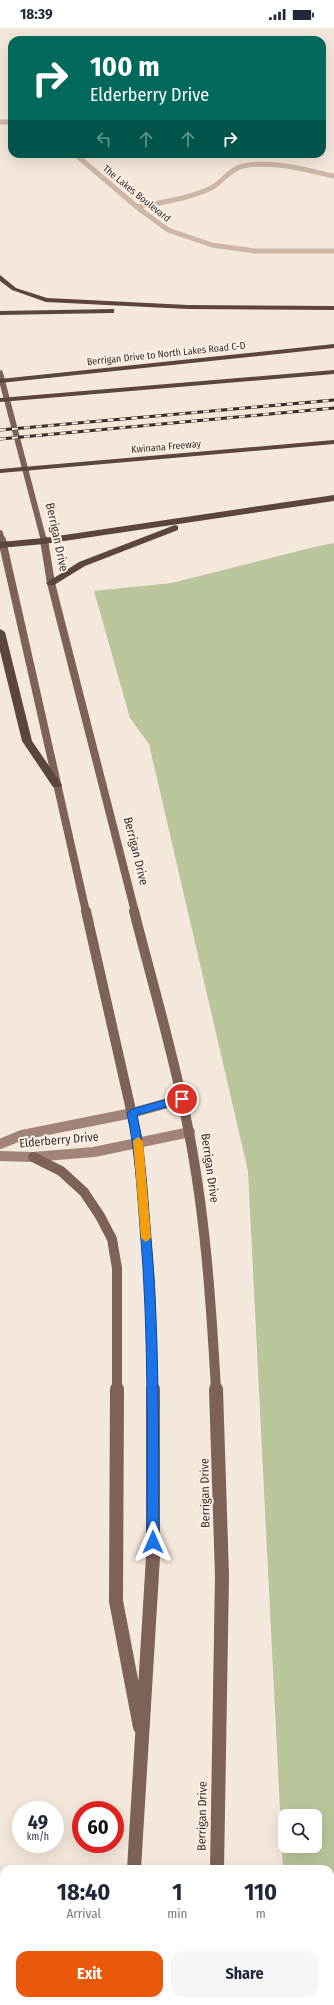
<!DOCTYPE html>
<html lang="en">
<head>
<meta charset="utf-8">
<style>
  body { margin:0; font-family:"Fira Sans Condensed",sans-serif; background:#f6f6f7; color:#1f2937; height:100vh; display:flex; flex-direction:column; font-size:15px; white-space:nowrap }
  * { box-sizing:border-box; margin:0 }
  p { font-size:13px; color:#747a83 }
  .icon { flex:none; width:22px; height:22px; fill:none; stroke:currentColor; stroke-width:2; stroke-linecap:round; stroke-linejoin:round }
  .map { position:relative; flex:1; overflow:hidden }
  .sheet { position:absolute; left:0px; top:1837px; width:334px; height:140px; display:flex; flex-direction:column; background:#fff; border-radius:12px 12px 0 0; box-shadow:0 4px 16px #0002 }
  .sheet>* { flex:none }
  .guide { position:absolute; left:8px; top:8px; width:318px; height:122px; border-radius:12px; box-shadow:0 4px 16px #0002; background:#00695c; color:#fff; overflow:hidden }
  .controls { position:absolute; left:278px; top:1781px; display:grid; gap:8px }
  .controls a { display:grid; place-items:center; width:44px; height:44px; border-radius:8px; background:#fff; box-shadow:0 4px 16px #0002; font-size:20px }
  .speed { position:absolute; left:12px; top:1773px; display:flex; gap:8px; font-size:20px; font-weight:700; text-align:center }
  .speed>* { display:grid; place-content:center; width:52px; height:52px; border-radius:50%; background:#fff; box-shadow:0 4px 16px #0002; line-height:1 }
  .speed small { font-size:10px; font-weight:400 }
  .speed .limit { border:6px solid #d22; background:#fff; color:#111 }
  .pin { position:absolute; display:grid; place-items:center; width:34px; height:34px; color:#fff; margin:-17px; border:2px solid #fff; border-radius:50%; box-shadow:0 1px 4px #0007 }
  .me { position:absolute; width:44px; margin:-22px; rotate:0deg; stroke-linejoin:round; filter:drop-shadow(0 0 3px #0008) }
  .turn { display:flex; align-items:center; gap:14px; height:84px; padding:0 16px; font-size:18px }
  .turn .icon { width:52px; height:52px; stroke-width:2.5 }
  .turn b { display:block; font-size:28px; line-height:34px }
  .lanes { display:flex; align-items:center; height:38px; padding:0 16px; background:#0003; justify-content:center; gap:20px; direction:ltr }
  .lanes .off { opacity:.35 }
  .eta { display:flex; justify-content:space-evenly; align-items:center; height:68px; text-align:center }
  .eta b { font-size:24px; font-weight:700; line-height:28px }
  .primary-button { display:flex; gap:8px; margin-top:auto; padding:8px 16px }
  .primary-button a { flex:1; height:46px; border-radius:12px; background:#ea580c; color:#fff; font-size:16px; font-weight:700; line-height:46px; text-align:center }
  .primary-button a+a { background:#f6f6f7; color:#1f2937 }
  .status { display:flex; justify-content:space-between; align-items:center; height:28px; padding:0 20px; background:#fff; direction:ltr }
  .status svg { height:11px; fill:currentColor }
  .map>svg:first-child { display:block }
</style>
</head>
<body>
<div class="status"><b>18:39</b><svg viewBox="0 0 49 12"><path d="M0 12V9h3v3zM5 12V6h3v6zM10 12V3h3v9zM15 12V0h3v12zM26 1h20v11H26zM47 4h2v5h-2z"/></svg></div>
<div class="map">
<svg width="334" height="1977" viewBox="0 0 334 1977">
  <rect width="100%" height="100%" fill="#f4e7db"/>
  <path fill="#b9c59a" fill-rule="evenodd" d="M334,515V1977H284V1973H330V1841H283L248,1143L149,716L130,690L94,563L172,555L314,519ZM285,1788H315V1818H285Z"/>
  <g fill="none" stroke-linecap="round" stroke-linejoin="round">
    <path stroke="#cdb6a6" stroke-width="5" d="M0,94H12
      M75,126L137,179L168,202L212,217L255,223H334
      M137,179C162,174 188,171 211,160C223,154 229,141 243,138C273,132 305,142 334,148"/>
    <path stroke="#a18477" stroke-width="10" d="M0,1116L22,1107L132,1085L182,1071
      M0,1128L33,1129L94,1124L190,1104"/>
    <path stroke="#7c6257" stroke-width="6" d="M0,345L44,513
      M0,505L2,513"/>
    <path stroke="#7c6257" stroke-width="8" d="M2,512L86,884
      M44,512L51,555L135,884"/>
    <path stroke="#7c6257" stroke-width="10" d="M86,883L138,1113L150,1257L153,1362
      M134,883C152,954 173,1024 187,1095C205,1182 211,1273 216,1362
      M33,1129L61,1143L84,1164L100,1188L112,1211L117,1240V1362"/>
    <path stroke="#7c6257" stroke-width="14" d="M117,1361L116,1573L140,1699
      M216,1361L222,1548L217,1841
      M134,1841L153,1529V1361
      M125,1973V1977
      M209,1973V1977"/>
    <path fill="#5b453e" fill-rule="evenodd" d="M0,247L16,260L47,270L188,277L334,278V282L188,281L46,274L12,262L0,253Z
      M114,281V285H111L0,287V283Z
      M334,316V320L0,355V351Z
      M334,342V346L0,374V370Z
      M334,412V416L0,445V441Z
      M334,467V473L44,516L0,520V514L44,510Z
      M175,497L178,498V502L85,538L54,557H48L46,555L79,534Z
      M0,601L5,604L32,713L62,757L61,759H53L22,713L0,623Z"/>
    <defs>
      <path id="rail" d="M0,402L334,372
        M0,411L334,380"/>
    </defs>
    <use href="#rail" stroke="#392c28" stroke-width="3"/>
    <use href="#rail" stroke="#fbf1e8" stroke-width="2" stroke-dasharray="6" stroke-linecap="butt"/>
  </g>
  <path fill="#1a73e8" stroke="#114b97" d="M182,1067L185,1069V1074L137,1087C145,1124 147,1161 150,1198C160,1303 158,1408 159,1514L157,1518L153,1519L149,1518L147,1514C147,1409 149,1303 140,1199C137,1160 135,1122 127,1085L132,1081Z"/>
  <path fill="#f59e0b" d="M138,1109L143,1113L151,1210L146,1214L141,1210L133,1113Z"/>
  <g text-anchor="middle" stroke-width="4" stroke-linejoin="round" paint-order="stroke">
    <g font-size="10" fill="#392c28" stroke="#fbf1e8">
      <text transform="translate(137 165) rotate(39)" y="4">The Lakes Boulevard</text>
      <text transform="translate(166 325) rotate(-6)" y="4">Berrigan Drive to North Lakes Road C-D</text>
      <text transform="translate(166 418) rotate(-5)" y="4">Kwinana Freeway</text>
    </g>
    <g font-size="12" fill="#392c28" stroke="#fbf1e8">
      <text transform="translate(57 509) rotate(78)" y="4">Berrigan Drive</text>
      <text transform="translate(136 823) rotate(76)" y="4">Berrigan Drive</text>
      <text transform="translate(59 1112) rotate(-5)" y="4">Elderberry Drive</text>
      <text transform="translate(210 1140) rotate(82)" y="4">Berrigan Drive</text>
      <text transform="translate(205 1465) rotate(-91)" y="4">Berrigan Drive</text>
      <text transform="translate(202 1788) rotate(-89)" y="4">Berrigan Drive</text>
    </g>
  </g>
</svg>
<div class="controls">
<a><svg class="icon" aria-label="search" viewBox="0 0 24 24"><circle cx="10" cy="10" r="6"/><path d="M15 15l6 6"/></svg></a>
</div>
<div class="speed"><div>49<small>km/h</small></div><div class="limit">60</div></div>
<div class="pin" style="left:182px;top:1071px;background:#d93025"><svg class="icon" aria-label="arrive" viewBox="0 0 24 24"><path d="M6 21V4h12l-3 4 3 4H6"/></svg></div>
<svg class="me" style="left:153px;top:1514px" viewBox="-20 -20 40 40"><path d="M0-17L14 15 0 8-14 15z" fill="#1a73e8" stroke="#fff" stroke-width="4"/></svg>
<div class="guide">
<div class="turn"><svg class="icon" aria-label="right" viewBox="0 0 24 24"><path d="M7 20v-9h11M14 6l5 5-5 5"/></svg><div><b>100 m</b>Elderberry Drive</div></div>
<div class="lanes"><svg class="icon off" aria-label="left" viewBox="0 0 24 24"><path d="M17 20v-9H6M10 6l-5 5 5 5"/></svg><svg class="icon off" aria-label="ahead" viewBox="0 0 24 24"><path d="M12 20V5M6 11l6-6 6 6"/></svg><svg class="icon off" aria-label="ahead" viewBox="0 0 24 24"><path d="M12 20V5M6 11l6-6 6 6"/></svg><svg class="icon" aria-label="right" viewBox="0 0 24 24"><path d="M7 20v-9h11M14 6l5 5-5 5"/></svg></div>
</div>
<section class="sheet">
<div class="eta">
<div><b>18:40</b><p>Arrival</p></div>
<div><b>1</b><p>min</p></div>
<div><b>110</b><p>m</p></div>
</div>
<div class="primary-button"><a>Exit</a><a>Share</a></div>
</section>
</div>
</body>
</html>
